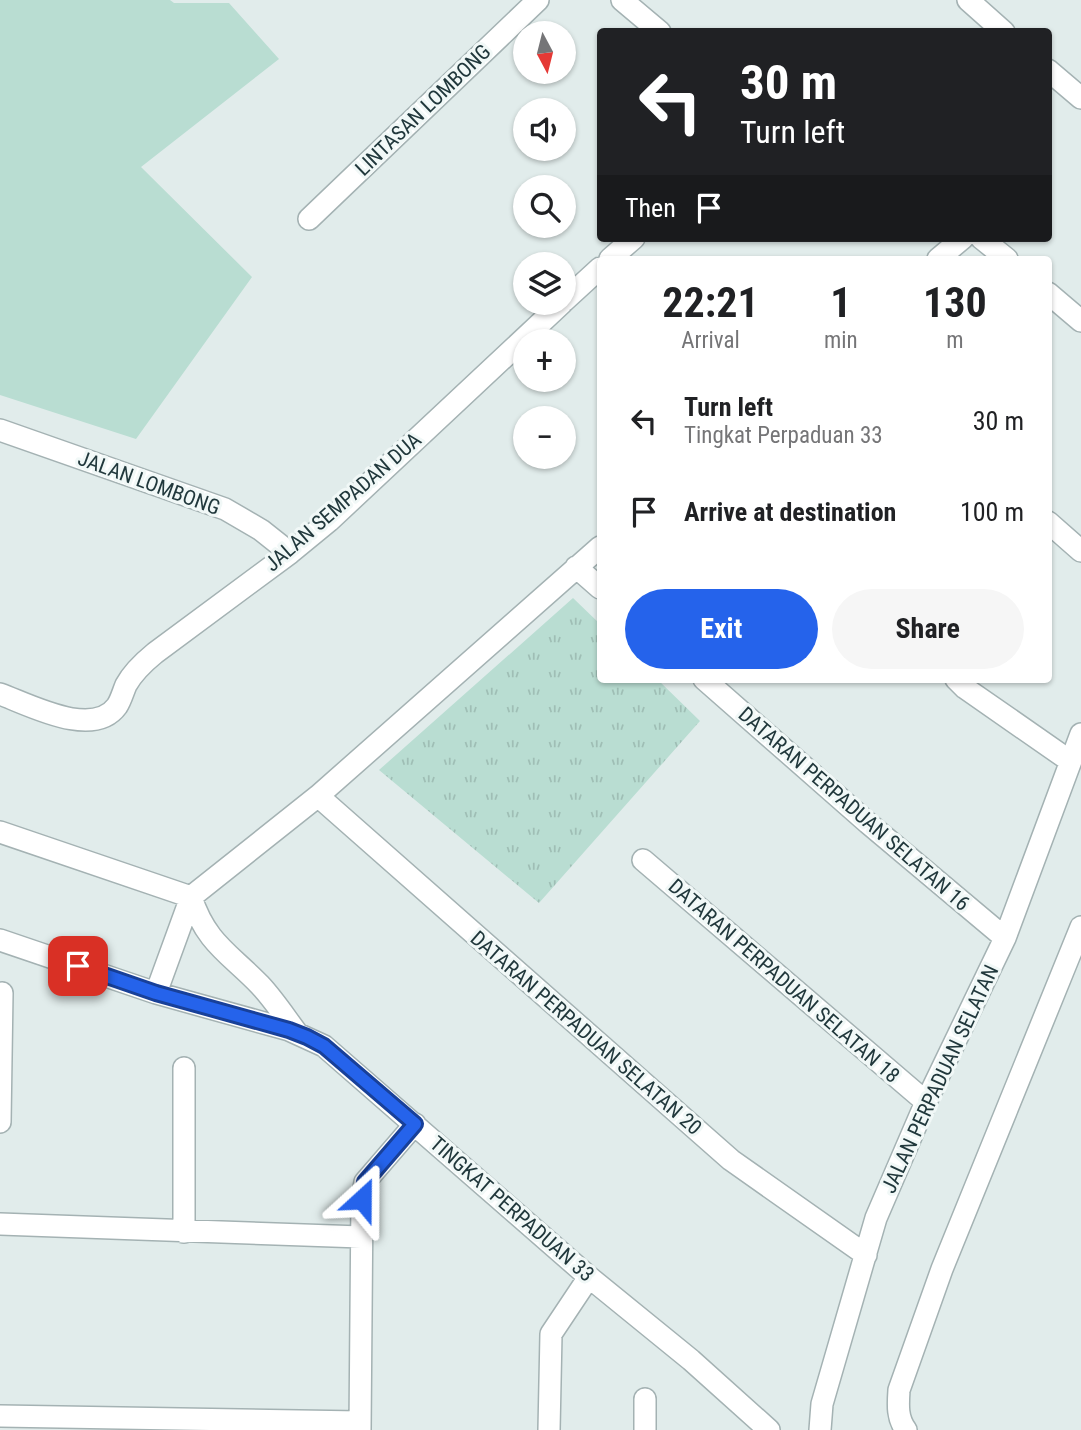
<!DOCTYPE html>
<html lang="en">
<head>
<meta charset="utf-8">
<style>
  body { margin:0; font-family:"Roboto Condensed",sans-serif; background:#f6f6f6; color:#202124; height:100vh; display:flex; flex-direction:column; font-size:26px; white-space:nowrap }
  * { box-sizing:border-box; margin:0 }
  p { font-size:23px; color:#757577 }
  .icon { flex:none; width:38px; height:38px; fill:none; stroke:currentColor; stroke-width:2; stroke-linecap:round; stroke-linejoin:round }
  .map { position:relative; flex:1; overflow:hidden }
  .side { position:absolute; left:597px; top:256px; width:455px; height:427px; display:flex; flex-direction:column; background:#fff; border-radius:7px; box-shadow:0 2px 5px #0004 }
  .side>* { flex:none }
  .guide { position:absolute; left:597px; top:28px; width:455px; height:214px; border-radius:7px; box-shadow:0 2px 5px #0004; background:#202124; color:#fff; overflow:hidden }
  .needle { width:46px; rotate:173deg }
  .tools { position:absolute; left:513px; top:21px; display:grid; gap:14px }
  .tools a { display:grid; place-items:center; width:63px; height:63px; border-radius:50%; background:#fff; box-shadow:0 2px 5px #0004; font-size:35px }
  .pin { position:absolute; display:grid; place-items:center; width:60px; height:60px; color:#fff; margin:-30px; border-radius:14px; box-shadow:0 4px 10px #0006 }
  .me { position:absolute; width:77px; margin:-38px; rotate:24deg; stroke-linejoin:round; filter:drop-shadow(0 0 5px #0008) }
  .turn { display:flex; align-items:center; gap:24px; height:147px; padding:0 28px; font-size:32px }
  .turn .icon { width:91px; height:91px; stroke-width:2.5 }
  .turn b { display:block; font-size:49px; line-height:60px }
  .then { display:flex; align-items:center; height:66px; padding:0 28px; background:#0003; gap:14px; font-size:26px }
  .eta { display:flex; justify-content:space-evenly; align-items:center; height:119px; text-align:center }
  .eta b { font-size:42px; font-weight:700; line-height:49px }
  .cta { display:flex; gap:14px; margin-top:auto; padding:14px 28px }
  .cta a { flex:1; height:80px; border-radius:42px; background:#2563eb; color:#fff; font-size:28px; font-weight:700; line-height:80px; text-align:center }
  .cta a+a { background:#f6f6f6; color:#202124 }
  ul { padding:0; list-style:none }
  li { display:flex; align-items:center; gap:21px; height:91px; padding:0 28px }
  li div { flex:1 }
  li b { display:block; font-size:26px }
  li em { font-style:normal }
  .map>svg:first-child { display:block }
</style>
</head>
<body>
<div class="map">
<svg width="1081" height="1430" viewBox="0 0 1081 1430">
  <defs>
    <pattern id="park-tufts" width="24" height="20" patternUnits="userSpaceOnUse" patternTransform="scale(1.75)"><rect width="24" height="20" fill="#b9ddd2"/><path d="M3 7l-1-3M5 7V3M7 7l1-3M15 17l-1-3M17 17v-4M19 17l1-3" fill="none" stroke="#9fbeb5"/></pattern>
  </defs>
  <rect width="100%" height="100%" fill="#e1eceb"/>
  <path fill="#b9ddd2" d="M0,0H170L174,3H229L279,59L141,167L252,277L136,439L0,395Z"/>
  <path fill="url(#park-tufts)" d="M573,598L600,624V679H657L700,721L539,903L379,770Z"/>
  <g fill="none" stroke-linecap="round" stroke-linejoin="round">
    <defs>
      <path id="minor" d="M622,0L660,32
        M968,0L1004,32
        M1048,70L1081,98
        M309,219L538,0
        M981,238L1007,259
        M610,259L634,238
        M938,259L963,238
        M1048,293L1081,321
        M564,301L600,268
        M0,430L225,509L261,530L290,553
        M1048,522L1081,551
        M576,567L600,588
        M704,679L868,823L1005,938
        M956,679L965,688L1070,761
        M0,694C30,705 93,739 117,706C121,700 123,692 126,685C133,672 144,662 155,653L290,553L329,521L562,303
        M318,796L731,1160L866,1255
        M0,832L191,897L156,993
        M643,860L926,1102
        M0,940L156,993L289,1030L324,1046L589,1277L691,1360L769,1430
        M297,1033C285,1017 274,1000 260,985C229,953 206,943 191,897L318,796L600,547
        M0,1122L2,993
        M0,1224L361,1237
        M184,1232V1068
        M0,1416L360,1422
        M360,1430L362,1199L365,1182L415,1124
        M549,1430L551,1334L589,1277
        M645,1430V1399
        M820,1430L822,1404L876,1218L926,1102L1005,938L1081,734
        M906,1430C897,1418 898,1405 899,1390L942,1269L1081,927"/>
    </defs>
    <use href="#minor" stroke="#a4b2b3" stroke-width="24"/>
    <use href="#minor" stroke="#fff" stroke-width="21"/>
  </g>
  <g fill="none" stroke-linecap="round" stroke-linejoin="round">
    <defs>
      <path id="route" d="M78,966L156,993L289,1030L307,1037L324,1046L415,1124L365,1182L362,1199"/>
    </defs>
    <use href="#route" stroke="#184099" stroke-width="18"/>
    <use href="#route" stroke="#2563eb" stroke-width="12"/>
  </g>
  <g text-anchor="middle" stroke-width="6" stroke-linejoin="round" paint-order="stroke">
    <g font-size="21" fill="#21383c" stroke="#f1f8f7">
      <text transform="translate(423 110) rotate(-44)" y="7">LINTASAN LOMBONG</text>
      <text transform="translate(149 483) rotate(20)" y="7">JALAN LOMBONG</text>
      <text transform="translate(343 502) rotate(-41)" y="7">JALAN SEMPADAN DUA</text>
      <text transform="translate(854 809) rotate(41)" y="7">DATARAN PERPADUAN SELATAN 16</text>
      <text transform="translate(784 981) rotate(41)" y="7">DATARAN PERPADUAN SELATAN 18</text>
      <text transform="translate(586 1033) rotate(41)" y="7">DATARAN PERPADUAN SELATAN 20</text>
      <text transform="translate(940 1079) rotate(-65)" y="7">JALAN PERPADUAN SELATAN</text>
      <text transform="translate(512 1209) rotate(41)" y="7">TINGKAT PERPADUAN 33</text>
    </g>
  </g>
</svg>
<div class="tools">
<a><svg class="needle" viewBox="-14 -14 28 28"><path d="M0-13l5 13h-10z" fill="#e53935"/><path d="M0 13l5-13h-10z" fill="#757577"/></svg></a>
<a><svg class="icon" aria-label="sound" viewBox="0 0 24 24"><path d="M4 9h4l5-4v14l-5-4H4zM17 9q2 3 0 6"/></svg></a>
<a><svg class="icon" aria-label="search" viewBox="0 0 24 24"><circle cx="10" cy="10" r="6"/><path d="M15 15l6 6"/></svg></a>
<a><svg class="icon" aria-label="layers" viewBox="0 0 24 24"><path d="M12 4l9 5-9 5-9-5zM3 14l9 5 9-5"/></svg></a>
<a>+</a>
<a>−</a>
</div>
<div class="pin" style="left:78px;top:966px;background:#d93025"><svg class="icon" aria-label="arrive" viewBox="0 0 24 24"><path d="M6 21V4h12l-3 4 3 4H6"/></svg></div>
<svg class="me" style="left:362px;top:1199px" viewBox="-20 -20 40 40"><path d="M0-17L14 15 0 8-14 15z" fill="#2563eb" stroke="#fff" stroke-width="4"/></svg>
<div class="guide">
<div class="turn"><svg class="icon" aria-label="left" viewBox="0 0 24 24"><path d="M17 20v-9H6M10 6l-5 5 5 5"/></svg><div><b>30 m</b>Turn left</div></div>
<div class="then">Then<svg class="icon" aria-label="arrive" viewBox="0 0 24 24"><path d="M6 21V4h12l-3 4 3 4H6"/></svg></div>
</div>
<section class="side">
<div class="eta">
<div><b>22:21</b><p>Arrival</p></div>
<div><b>1</b><p>min</p></div>
<div><b>130</b><p>m</p></div>
</div>
<ul>
<li><svg class="icon" aria-label="left" viewBox="0 0 24 24"><path d="M17 20v-9H6M10 6l-5 5 5 5"/></svg><div><b>Turn left</b><p>Tingkat Perpaduan 33</p></div><em>30 m</em></li>
<li><svg class="icon" aria-label="arrive" viewBox="0 0 24 24"><path d="M6 21V4h12l-3 4 3 4H6"/></svg><div><b>Arrive at destination</b></div><em>100 m</em></li>
</ul>
<div class="cta"><a>Exit</a><a>Share</a></div>
</section>
</div>
</body>
</html>
